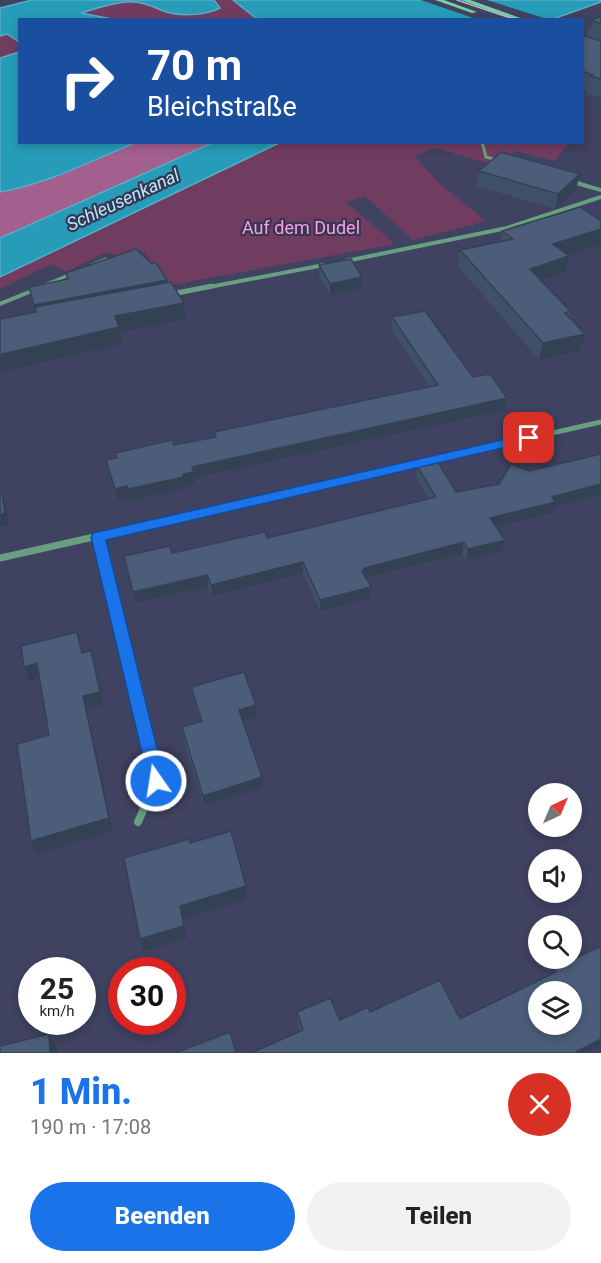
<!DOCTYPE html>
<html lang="de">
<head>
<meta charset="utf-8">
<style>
  body { margin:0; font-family:Roboto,sans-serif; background:#f2f2f2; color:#222; height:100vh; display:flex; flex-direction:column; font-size:22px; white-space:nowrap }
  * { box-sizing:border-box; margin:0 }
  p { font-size:20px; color:#767676 }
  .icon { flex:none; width:33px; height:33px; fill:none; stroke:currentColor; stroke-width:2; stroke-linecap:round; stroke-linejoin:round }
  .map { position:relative; height:1053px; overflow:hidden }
  .details { display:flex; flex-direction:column; background:#fff; flex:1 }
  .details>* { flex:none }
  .top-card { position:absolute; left:18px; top:18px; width:566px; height:126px; border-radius:0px; box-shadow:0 3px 9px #0003; background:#1a4fa0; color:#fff; overflow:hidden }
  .needle { width:39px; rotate:44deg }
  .fabs { position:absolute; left:528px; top:783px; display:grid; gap:12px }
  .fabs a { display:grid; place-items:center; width:54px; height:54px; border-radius:50%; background:#fff; box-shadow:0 3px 9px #0003; font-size:30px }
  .speed { position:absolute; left:18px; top:957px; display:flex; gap:12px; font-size:30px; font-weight:700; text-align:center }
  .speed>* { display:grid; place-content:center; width:78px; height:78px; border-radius:50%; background:#fff; box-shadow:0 3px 9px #0003; line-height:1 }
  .speed small { font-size:15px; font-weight:400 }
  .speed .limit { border:9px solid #d22; background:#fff; color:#111 }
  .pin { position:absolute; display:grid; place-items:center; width:51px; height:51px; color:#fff; margin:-26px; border-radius:12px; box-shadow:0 3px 9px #0006 }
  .me { position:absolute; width:66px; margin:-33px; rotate:347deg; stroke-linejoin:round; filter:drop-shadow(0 0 4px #0008) }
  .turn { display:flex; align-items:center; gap:21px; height:126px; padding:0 30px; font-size:27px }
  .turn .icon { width:78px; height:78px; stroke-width:2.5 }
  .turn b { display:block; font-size:42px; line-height:51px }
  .round { display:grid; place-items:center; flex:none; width:63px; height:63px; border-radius:32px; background:#f2f2f2 }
  .head { display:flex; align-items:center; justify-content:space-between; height:102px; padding:0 30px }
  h1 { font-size:36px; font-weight:800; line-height:45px; color:#1a73e8 }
  .primary-button { display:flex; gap:12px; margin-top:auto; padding:12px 30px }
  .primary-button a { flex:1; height:69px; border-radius:36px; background:#1a73e8; color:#fff; font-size:24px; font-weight:800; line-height:69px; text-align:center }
  .primary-button a+a { background:#f2f2f2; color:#222 }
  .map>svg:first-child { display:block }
</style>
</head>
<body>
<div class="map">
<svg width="601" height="1053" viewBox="0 0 601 1053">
  <rect width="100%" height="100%" fill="#3f4260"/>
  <path fill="#703d61" d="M98,0H295L297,20H20L19,116L0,122V20Z
    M279,143H569L555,161L515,151L498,166L435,148L414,156L441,185L486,221L413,240L365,196L346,202L395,244L166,286L145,253L140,250L118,255L105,253L66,272L51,264L0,289V277Z"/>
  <path fill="#a35f8e" d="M135,143H212L0,238V192C48,184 90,161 135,143Z"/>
  <path fill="#269cb9" stroke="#5aadc7" stroke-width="1.5" d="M32,0H214L220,8C205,16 177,17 161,10C150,5 139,1 126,2C111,3 94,9 81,13L112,19L20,20L19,42L7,34L0,36V8Z
    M233,0H601V2L553,19L258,20Z
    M19,52L20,142L135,143C90,161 48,184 0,192V58Z
    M212,143H279L0,277V238Z"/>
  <path fill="#3f4260" d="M421,0H487L547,19L479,20Z"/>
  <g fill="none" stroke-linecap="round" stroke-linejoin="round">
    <path stroke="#679f80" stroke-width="3" d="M482,142L486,157L497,160
      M91,265L106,259
      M47,284L69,275"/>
    <path stroke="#679f80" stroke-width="4" d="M0,304L34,290"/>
    <path stroke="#679f80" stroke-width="4" d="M570,181L601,190
      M346,261L507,228L601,197
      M204,288L324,265"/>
    <path stroke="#679f80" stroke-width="5" d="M172,294L212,286
      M309,488L601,422"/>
    <path stroke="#679f80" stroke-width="7" d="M98,537L146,739
      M0,558L316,487"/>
    <path stroke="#679f80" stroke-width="8" d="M138,822L156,781L146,738"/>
    <path fill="#74d1a1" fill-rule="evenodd" d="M435,0H444L477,12L472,13Z
      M461,0H470L526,20H516Z"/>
    <path stroke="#b6b9ce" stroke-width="1.5" d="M457,0L516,20"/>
  </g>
  <path fill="#405068" d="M601,16V97L586,93L587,90L582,89V31L586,37L587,29H591L592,20Z
    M479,171L576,189L555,209L477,186Z
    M502,231L568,255L566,272L541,281L570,311L569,317L585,334L580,351L539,360L458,266L460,250L501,242Z
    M319,265L362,277L361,288L330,295L319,276Z
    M392,317L473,377L507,398L505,410L194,478L195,483L185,486L186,488L130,501L129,498L118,500L109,471L106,460L116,458L115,453L174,445L214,438V432L430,387L391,329Z
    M601,454V495L554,507L552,513L497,527L502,551L466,560L462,554L367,579L371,587L370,598L320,611L303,573L212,596L208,586L136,603L124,556L172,553L267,538L429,499L416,477L417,466L456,492L499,484L529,471Z
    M191,687L256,705L257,716L243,720L263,787L204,806L183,738L182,727L200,722L193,698Z
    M601,946V1045L585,1053H251L300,1032L297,1022V1012L340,1020L370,1012L460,1019L552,974L554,969Z"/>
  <path fill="#344155" d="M580,174L576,189L555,209L558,194Z
    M601,229V244L550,261L553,244Z
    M569,256L566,272L526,286L530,269Z
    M362,277L361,288L330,295V284Z
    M167,280L168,289L36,314L34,305Z
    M184,303L186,319L120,332L122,344L8,370L0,374V355L3,354L115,316Z
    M585,334L580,351L539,360L543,343Z
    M507,398L505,410L194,478L195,483L185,486L186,488L130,501L128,489L183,474L192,467Z
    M601,484V495L554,507L552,513L488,529L490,518L552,497Z
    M127,486L129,498L118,500L115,489Z
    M2,493L5,505L9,525L0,527Z
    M505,540L502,551L466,560L468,549Z
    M464,542L462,554L364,579L362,571L365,568Z
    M303,562V573L212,596L211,585Z
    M207,575L208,586L136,603L133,592Z
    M371,587L370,598L320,611V600Z
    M91,650L104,705L87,710L113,831L37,854L31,841Z
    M37,663L42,677L29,681L24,667Z
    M256,705L257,716L240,721L239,710Z
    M262,777L263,787L204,806L203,796Z
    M246,886L247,899L183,919L187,938L144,951L140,939L180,906Z
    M49,1034L57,1047L58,1053H50Z
    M601,1039V1045L585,1053H574Z"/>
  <path fill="#4b5d79" stroke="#344155" stroke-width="1.5" fill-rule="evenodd" d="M601,16V24L592,20Z
    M582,31H583L584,36L601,41V79L590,76L593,75L582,71Z
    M501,152L580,174L558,194L479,171Z
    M580,207L601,221V229L553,244L569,256L530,269L570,311L565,313L585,334L543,343L460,250L513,239L502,231Z
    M136,249L151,263H156L167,280L34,305L29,287L68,279L66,273Z
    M351,259L362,277L330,284L319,265Z
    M171,282L184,303L115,316L119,327L3,354L0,355V319L36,312L35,307Z
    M425,311L473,377L490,374L507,398L192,467L194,472L183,474L184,477L128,489L127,486L115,489L106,460L117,458L115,453L172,440L174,445L216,437L214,432L438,385L392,317Z
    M601,454V484L552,497L555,502L490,518L505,540L468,549L464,542L365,568L362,571L371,587L320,600L303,562L211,585L207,575L133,592L124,556L170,546L172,553L265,532L267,538L436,497L417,466L434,456L456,492L499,484L511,464L529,471Z
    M2,493L5,513L0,515V494Z
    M77,632L82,653L91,650L100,692L83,696L109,818L31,841L17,744L49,735L37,663L24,667L21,646Z
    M244,672L256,705L239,710L262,777L203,796L182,727L202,721L191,687Z
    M231,831L246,886L180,906L184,926L140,939L124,858L189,839L190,843Z
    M601,946V1039L574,1053H251L303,1030L297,1012L330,998L340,1020L368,1007L370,1012L440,980L460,1019L556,972L554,969ZM538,992H572V1024H538Z
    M230,1032L236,1053H175Z
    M49,1034L50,1053H0V1046Z"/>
  <path fill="#1a73e8" stroke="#114b97" stroke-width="1.5" d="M529,434L533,435L535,438L533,441L106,540L165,781L162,787L156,789L150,787L91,537L93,533Z"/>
  <g text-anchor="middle" stroke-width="4.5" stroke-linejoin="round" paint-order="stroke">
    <g font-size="18" font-style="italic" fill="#b8e9f9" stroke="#353755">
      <text transform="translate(123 200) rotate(-25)" y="6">Schleusenkanal</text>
    </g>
    <g font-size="18" fill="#fd9edf" stroke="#353755">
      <text x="301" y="234">Auf dem Dudel</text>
    </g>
  </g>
</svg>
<div class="fabs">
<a><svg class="needle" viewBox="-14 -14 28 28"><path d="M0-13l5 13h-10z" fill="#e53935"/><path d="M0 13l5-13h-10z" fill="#767676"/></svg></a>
<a><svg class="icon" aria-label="sound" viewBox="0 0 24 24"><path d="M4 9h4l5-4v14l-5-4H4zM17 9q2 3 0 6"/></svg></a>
<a><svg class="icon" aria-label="search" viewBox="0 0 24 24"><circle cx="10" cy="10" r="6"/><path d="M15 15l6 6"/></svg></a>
<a><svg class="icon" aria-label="layers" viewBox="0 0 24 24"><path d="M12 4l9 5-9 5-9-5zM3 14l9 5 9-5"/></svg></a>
</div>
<div class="speed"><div>25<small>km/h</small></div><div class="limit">30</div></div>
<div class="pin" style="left:529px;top:438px;background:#d93025"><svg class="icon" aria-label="arrive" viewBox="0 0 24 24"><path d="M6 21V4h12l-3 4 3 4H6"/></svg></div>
<svg class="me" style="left:156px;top:781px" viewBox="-20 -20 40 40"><circle r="17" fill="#1a73e8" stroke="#fff" stroke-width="3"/><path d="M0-11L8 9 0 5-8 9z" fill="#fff"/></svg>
<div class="top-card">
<div class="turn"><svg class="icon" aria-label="right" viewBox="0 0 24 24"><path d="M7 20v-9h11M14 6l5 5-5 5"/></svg><div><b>70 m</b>Bleichstraße</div></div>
</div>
</div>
<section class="details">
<div class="head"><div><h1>1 Min.</h1><p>190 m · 17:08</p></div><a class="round" style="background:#d93025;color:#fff"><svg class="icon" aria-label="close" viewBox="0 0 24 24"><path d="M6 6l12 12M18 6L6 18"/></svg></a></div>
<div class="primary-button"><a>Beenden</a><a>Teilen</a></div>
</section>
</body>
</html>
